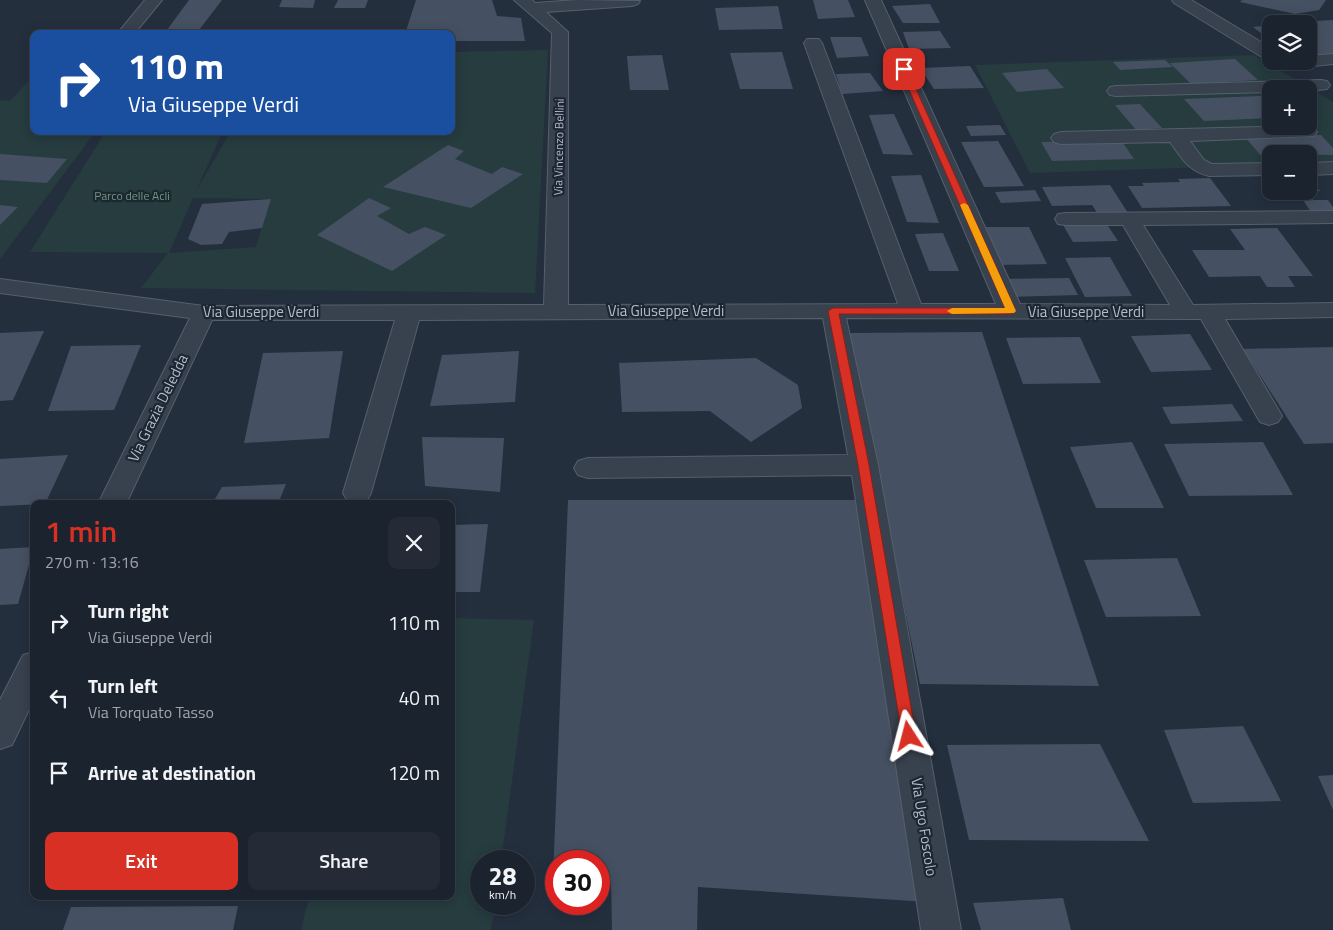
<!DOCTYPE html>
<html lang="en">
<head>
<meta charset="utf-8">
<style>
  body { margin:0; font-family:"Titillium Web",sans-serif; background:#242b36; color:#f1f3f6; height:100vh; display:flex; flex-direction:column; font-size:19px; white-space:nowrap }
  * { box-sizing:border-box; margin:0 }
  p { font-size:16px; color:#a0a4aa }
  .icon { flex:none; width:28px; height:28px; fill:none; stroke:currentColor; stroke-width:2; stroke-linecap:round; stroke-linejoin:round }
  .map { position:relative; flex:1; overflow:hidden }
  .side { position:absolute; left:30px; top:500px; width:425px; height:400px; display:flex; flex-direction:column; background:#1b232e; border-radius:10px; box-shadow:0 2px 12px #0003,0 0 0 1px #39404a }
  .side>* { flex:none }
  .banner { position:absolute; left:30px; top:30px; width:425px; height:105px; border-radius:10px; box-shadow:0 2px 12px #0003,0 0 0 1px #39404a; background:#1a4fa0; color:#fff; overflow:hidden }
  .tools { position:absolute; left:1262px; top:15px; display:grid; gap:10px }
  .tools a { display:grid; place-items:center; width:55px; height:55px; border-radius:10px; background:#1b232e; box-shadow:0 2px 12px #0003,0 0 0 1px #39404a; font-size:25px }
  .speed { position:absolute; left:470px; top:850px; display:flex; gap:10px; font-size:25px; font-weight:700; text-align:center }
  .speed>* { display:grid; place-content:center; width:65px; height:65px; border-radius:50%; background:#1b232e; box-shadow:0 2px 12px #0003,0 0 0 1px #39404a; line-height:1 }
  .speed small { font-size:12px; font-weight:400 }
  .speed .limit { border:8px solid #d22; background:#fff; color:#111 }
  .pin { position:absolute; display:grid; place-items:center; width:42px; height:42px; color:#fff; margin:-21px; border-radius:10px; box-shadow:0 2px 8px #0006 }
  .me { position:absolute; width:55px; margin:-28px; rotate:351deg; stroke-linejoin:round; filter:drop-shadow(0 0 4px #0008) }
  .turn { display:flex; align-items:center; gap:18px; height:105px; padding:0 15px; font-size:22px }
  .turn .icon { width:65px; height:65px; stroke-width:2.5 }
  .turn b { display:block; font-size:35px; line-height:42px }
  .round { display:grid; place-items:center; flex:none; width:52px; height:52px; border-radius:10px; background:#242b36 }
  .head { display:flex; align-items:center; justify-content:space-between; height:85px; padding:0 15px }
  h1 { font-size:30px; font-weight:600; line-height:38px; color:#d93025 }
  .button { display:flex; gap:10px; margin-top:auto; padding:10px 15px }
  .button a { flex:1; height:58px; border-radius:10px; background:#d93025; color:#fff; font-size:20px; font-weight:600; line-height:58px; text-align:center }
  .button a+a { background:#242b36; color:#f1f3f6 }
  ul { padding:0; list-style:none }
  li { display:flex; align-items:center; gap:15px; height:75px; padding:0 15px }
  li div { flex:1 }
  li b { display:block; font-size:19px }
  li em { font-style:normal }
  .map>svg:first-child { display:block }
</style>
</head>
<body>
<div class="map">
<svg width="1333" height="930" viewBox="0 0 1333 930">
  <rect width="100%" height="100%" fill="#242f3e"/>
  <path fill="#263c3f" fill-rule="evenodd" d="M548,50L535,293L141,288L168,253L30,252L106,131H223L196,191L231,131H451V52ZM193,198L270,199L256,247L169,253Z
    M1254,55L1333,102V163L1309,164V154H1271V165L1030,173L975,65ZM1271,89H1309V126H1271Z
    M34,75V131H96L0,259V100L10,101Z
    M451,618L534,620L501,861H481V904H495L491,930H301L309,896H451Z"/>
  <path fill="#455162" d="M189,0H222L196,34H164Z
    M282,0H315L313,8L279,7Z
    M338,0H368L365,8H334Z
    M416,0H492L497,16L521,18L525,41H451V34H405Z
    M813,0H848L855,17L818,19Z
    M1242,0H1326L1319,10L1295,14L1240,2Z
    M930,4L940,23H903L892,6Z
    M778,6L783,29L719,30L715,8Z
    M1333,20V56L1309,58V24L1302,22Z
    M1271,25V41L1253,27Z
    M940,31L951,48L909,49L903,32Z
    M830,37H861L869,56L837,58Z
    M782,52L793,89H740L730,53Z
    M662,55L669,90H630L627,56Z
    M1235,59L1258,80L1191,84L1170,63Z
    M1165,60L1173,67L1120,70L1113,62Z
    M970,66L984,88L934,89L920,68Z
    M1047,69L1064,88L1017,92L1002,73Z
    M870,73L883,91L842,94L836,74Z
    M1261,96L1271,106V118L1204,121L1184,99Z
    M1140,104L1162,128L1136,130L1115,105Z
    M894,114L913,155L883,154L869,115Z
    M1000,125L1006,135L971,136L966,126Z
    M1321,135L1333,148V155L1271,154V156L1262,157L1245,137Z
    M1121,140L1134,159L1052,161L1041,142Z
    M998,141L1024,186L984,187L961,142Z
    M448,145L464,151L455,159L492,174L502,167L523,174L471,208L383,187Z
    M0,154L67,159L47,183L0,180Z
    M921,175L939,223L907,222L891,176Z
    M1210,178L1231,206L1142,208L1128,186H1144L1142,183L1180,182L1178,179Z
    M1309,179L1320,191L1309,192Z
    M1110,185L1128,213L1098,214L1092,205L1052,206L1042,187Z
    M1035,190L1041,201L1001,203L995,192Z
    M369,198L391,208L377,216L409,234L425,227L446,235L392,271L317,235Z
    M271,199L262,228L229,232L222,244L201,245L188,239L202,204Z
    M1303,200H1328L1333,207V212H1311Z
    M0,205L18,207L0,225Z
    M1106,223L1118,241L1073,242L1063,225Z
    M984,227H1029L1047,264L999,265Z
    M1277,228L1313,276H1288L1295,287H1267L1260,276L1209,277L1192,250H1245L1230,229Z
    M943,233L959,271H929L915,234Z
    M1110,257L1132,296L1085,297L1065,258Z
    M1069,278L1078,295L1008,297L1000,279Z
    M44,331L13,400L0,401V333Z
    M982,332L1099,686L920,684L849,333Z
    M1190,334L1212,370L1151,372L1131,336Z
    M1080,337L1101,383L1023,384L1006,338Z
    M141,345L114,410L48,411L71,346Z
    M1333,347V443L1304,444L1243,349Z
    M343,351L329,438L244,443L263,353Z
    M519,351L515,402L430,406L442,355Z
    M756,358L798,385L802,408L751,442L710,411L622,412L619,363Z
    M1232,404L1243,421L1171,424L1162,407Z
    M422,437L504,438L500,492L425,486Z
    M1132,442L1164,508H1096L1070,447Z
    M1263,442L1293,495L1189,496L1164,444Z
    M68,455L45,504L0,506V459Z
    M286,484L278,504H212L222,487Z
    M568,500H855L928,902L698,887L697,930H612L611,882L599,881V861H556V879H553Z
    M488,524L480,592H451V525Z
    M34,547L18,604L0,605V549Z
    M1177,558L1201,616L1106,617L1084,560Z
    M1243,726L1281,801L1193,803L1164,730Z
    M1100,744L1149,841L969,840L947,745Z
    M1333,775V810L1318,776Z
    M1063,898L1071,930H981L973,903Z
    M238,906L233,930H63L71,907Z"/>
  <g fill="none" stroke-linecap="round" stroke-linejoin="round">
    <defs>
      <path id="minor" d="M145,0H162L134,34H117Z
        M514,0H532L535,3L577,0L640,1L638,4L632,6L546,12L568,32V305L898,304L804,43L807,39H819L822,43L921,304H996L865,0H881L1020,304L1170,305L1123,225H1066L1058,224L1055,219L1058,214L1066,213L1333,211V223L1143,225L1193,305L1333,303V317L1225,319L1282,416L1278,422L1269,425L1260,422L1201,319L846,318L878,465L961,930H921L852,475L588,478L578,475L574,468L578,461L588,458L848,455L823,318L419,320L371,493L367,500L357,503L347,500L343,493L395,320H212L126,504H98L190,318L0,293V279L204,306L544,305L552,33Z
        M1172,0H1191L1271,48V60L1265,59L1174,3Z
        M1333,54V64L1285,69L1279,68L1276,64L1278,61H1309V56Z
        M1321,80L1327,81L1330,85L1327,89L1309,91V89H1271V92L1116,96L1110,95L1107,91L1110,87L1116,86Z
        M1306,126L1314,128L1317,132L1314,136L1190,141L1204,160L1212,164L1271,163V175L1209,176C1188,171 1182,158 1170,142L1061,144L1054,142L1051,138L1054,134L1061,132Z
        M1333,162V174L1309,175V163Z
        M34,652V699L12,745L0,749V700L23,655Z"/>
    </defs>
    <use href="#minor" stroke="#565f6c" stroke-width="2"/>
    <use href="#minor" fill="#38414e" fill-rule="evenodd"/>
  </g>
  <path fill="#d93025" stroke="#8d1f18" d="M904,67L907,69L1016,311L1011,314H839L869,465L916,736L914,741L909,743L904,741L902,736L858,465L828,311L833,308H1005L900,69Z"/>
  <path fill="#f59e0b" d="M964,203L968,205L1016,311L1014,313L952,314L947,311L952,308H1005L960,205Z"/>
  <g text-anchor="middle" stroke-width="4.5" stroke-linejoin="round" paint-order="stroke">
    <g font-size="12" fill="#b4bcc9" stroke="#1d2633">
      <text transform="translate(559 147) rotate(-89)" y="4">Via Vincenzo Bellini</text>
    </g>
    <g font-size="12" fill="#6b9a76" stroke="#1d2633">
      <text x="132" y="200">Parco delle Acli</text>
    </g>
    <g font-size="15" fill="#b4bcc9" stroke="#1d2633">
      <text x="666" y="316">Via Giuseppe Verdi</text>
      <text x="261" y="317">Via Giuseppe Verdi</text>
      <text x="1086" y="317">Via Giuseppe Verdi</text>
      <text transform="translate(158 408) rotate(-64)" y="5">Via Grazia Deledda</text>
      <text transform="translate(924 827) rotate(81)" y="5">Via Ugo Foscolo</text>
    </g>
  </g>
</svg>
<div class="tools">
<a><svg class="icon" aria-label="layers" viewBox="0 0 24 24"><path d="M12 4l9 5-9 5-9-5zM3 14l9 5 9-5"/></svg></a>
<a>+</a>
<a>−</a>
</div>
<div class="speed"><div>28<small>km/h</small></div><div class="limit">30</div></div>
<div class="pin" style="left:904px;top:69px;background:#d93025"><svg class="icon" aria-label="arrive" viewBox="0 0 24 24"><path d="M6 21V4h12l-3 4 3 4H6"/></svg></div>
<svg class="me" style="left:909px;top:736px" viewBox="-20 -20 40 40"><path d="M0-17L14 15 0 8-14 15z" fill="#d93025" stroke="#fff" stroke-width="4"/></svg>
<div class="banner">
<div class="turn"><svg class="icon" aria-label="right" viewBox="0 0 24 24"><path d="M7 20v-9h11M14 6l5 5-5 5"/></svg><div><b>110 m</b>Via Giuseppe Verdi</div></div>
</div>
<section class="side">
<div class="head"><div><h1>1 min</h1><p>270 m · 13:16</p></div><a class="round"><svg class="icon" aria-label="close" viewBox="0 0 24 24"><path d="M6 6l12 12M18 6L6 18"/></svg></a></div>
<ul>
<li><svg class="icon" aria-label="right" viewBox="0 0 24 24"><path d="M7 20v-9h11M14 6l5 5-5 5"/></svg><div><b>Turn right</b><p>Via Giuseppe Verdi</p></div><em>110 m</em></li>
<li><svg class="icon" aria-label="left" viewBox="0 0 24 24"><path d="M17 20v-9H6M10 6l-5 5 5 5"/></svg><div><b>Turn left</b><p>Via Torquato Tasso</p></div><em>40 m</em></li>
<li><svg class="icon" aria-label="arrive" viewBox="0 0 24 24"><path d="M6 21V4h12l-3 4 3 4H6"/></svg><div><b>Arrive at destination</b></div><em>120 m</em></li>
</ul>
<div class="button"><a>Exit</a><a>Share</a></div>
</section>
</div>
</body>
</html>
